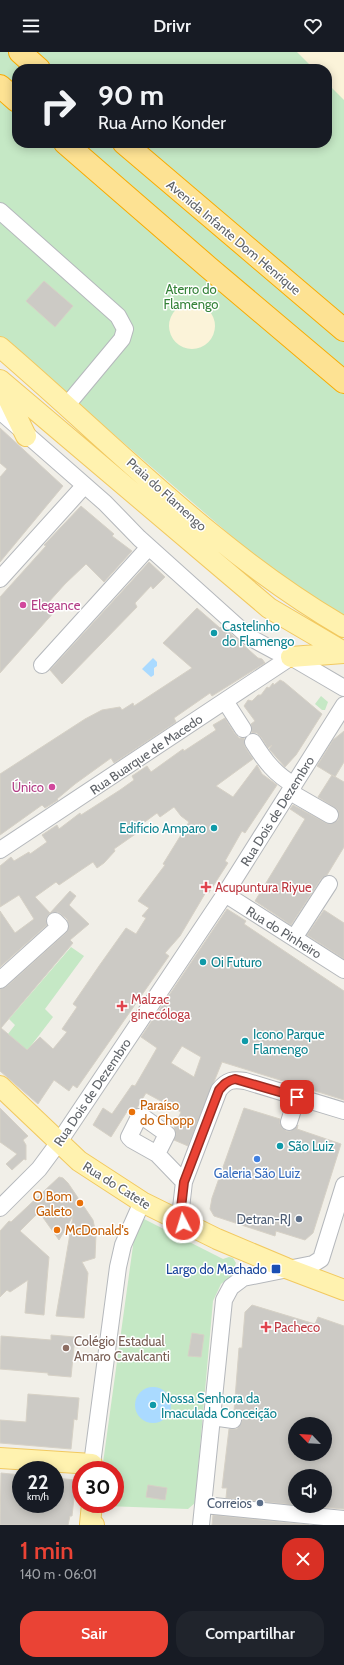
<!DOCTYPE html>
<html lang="pt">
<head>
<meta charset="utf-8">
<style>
  body { margin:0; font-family:Cabin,sans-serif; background:#20242c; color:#f1f3f6; height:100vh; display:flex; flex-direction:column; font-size:15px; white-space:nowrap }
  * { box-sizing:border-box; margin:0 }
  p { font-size:13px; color:#9ea1a6 }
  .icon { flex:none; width:22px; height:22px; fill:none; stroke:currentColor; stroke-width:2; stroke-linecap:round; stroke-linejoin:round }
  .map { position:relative; height:1473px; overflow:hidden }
  .sheet { display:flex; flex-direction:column; background:#171b24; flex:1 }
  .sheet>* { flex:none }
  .top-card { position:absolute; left:12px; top:12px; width:320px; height:84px; border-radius:16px; box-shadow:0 2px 10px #0003; background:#171b24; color:#f1f3f6; overflow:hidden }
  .needle { width:26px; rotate:295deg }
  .fabs { position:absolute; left:288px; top:1365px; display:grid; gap:8px }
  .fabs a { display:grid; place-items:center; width:44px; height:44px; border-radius:50%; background:#171b24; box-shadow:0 2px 10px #0003; font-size:20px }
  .speed { position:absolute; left:12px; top:1409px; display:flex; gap:8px; font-size:20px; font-weight:700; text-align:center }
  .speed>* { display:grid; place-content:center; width:52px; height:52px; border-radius:50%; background:#171b24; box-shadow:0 2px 10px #0003; line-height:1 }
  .speed small { font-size:10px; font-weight:400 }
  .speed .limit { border:6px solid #d22; background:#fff; color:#111 }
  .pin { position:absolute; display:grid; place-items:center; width:34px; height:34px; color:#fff; margin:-17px; border-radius:8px; box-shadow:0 2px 6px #0006 }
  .me { position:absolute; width:44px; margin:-22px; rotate:355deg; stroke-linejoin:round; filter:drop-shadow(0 0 3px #0008) }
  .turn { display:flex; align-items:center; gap:14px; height:84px; padding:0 20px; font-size:18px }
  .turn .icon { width:52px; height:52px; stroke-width:2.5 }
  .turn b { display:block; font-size:28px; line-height:34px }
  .round { display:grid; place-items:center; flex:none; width:42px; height:42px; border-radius:16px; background:#20242c }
  .headline { display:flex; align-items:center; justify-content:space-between; height:68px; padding:0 20px }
  h1 { font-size:24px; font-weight:600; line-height:30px; color:#ea4335 }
  .button { display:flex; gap:8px; margin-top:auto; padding:8px 20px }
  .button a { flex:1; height:46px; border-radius:16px; background:#ea4335; color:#fff; font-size:16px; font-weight:600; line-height:46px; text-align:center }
  .button a+a { background:#20242c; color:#f1f3f6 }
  header { display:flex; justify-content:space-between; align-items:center; height:52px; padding:0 20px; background:#171b24; font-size:18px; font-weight:600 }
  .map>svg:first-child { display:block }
</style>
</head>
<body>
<header><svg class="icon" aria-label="menu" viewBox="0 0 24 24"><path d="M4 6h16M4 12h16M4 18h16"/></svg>Drivr<svg class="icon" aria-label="heart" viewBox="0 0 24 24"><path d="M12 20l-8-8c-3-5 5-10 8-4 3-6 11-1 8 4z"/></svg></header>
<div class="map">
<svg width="344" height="1473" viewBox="0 0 344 1473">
  <rect width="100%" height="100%" fill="#f1efe8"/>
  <path fill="#c5e8c5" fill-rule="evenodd" d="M0,0H344V565L273,518L243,494L0,284ZM17,17H327V91H17Z
    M321,644L328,650L325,658H322L315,652Z
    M71,895L84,904L45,957L53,965L27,999L8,982L15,973L9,967Z
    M144,1167L223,1207L229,1205L233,1206L236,1211L231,1224L221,1232L213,1249L195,1451L188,1457L106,1454L102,1452H115V1418H102L136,1172L139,1168Z"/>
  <path fill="#fbf3d9" d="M297,0H344V48L327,31V17H314Z
    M169 274a23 23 0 1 1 46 0a23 23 0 1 1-46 0Z"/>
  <path fill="#aadaff" d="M153,606L157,610V614L154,616V623L151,625L142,617Z
    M135 1353a18 18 0 1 1 36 0a18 18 0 1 1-36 0Z"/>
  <path fill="#cccac5" stroke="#d6d1c6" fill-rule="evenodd" d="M44,229L73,254L55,275L26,249Z
    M0,376L63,434L0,510V425L7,417L0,411Z
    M81,454L114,482L112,484L132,499L104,530L86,512L65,532L47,552L55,559L0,621V545L36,505L46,494L44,493Z
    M149,510L165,525L153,537L151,534L135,551L137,555L62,632L50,618Z
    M197,556L220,576L222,574L258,606L262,607L265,611L212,644L210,641L174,666L176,670L114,711L111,706L75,732L57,747L58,748L45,756L42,753L0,783V722L85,667L102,658L120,655L122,658L133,651L134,654L192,616L163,591Z
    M280,628L284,630L322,662L296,703L285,715L269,697L272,693L268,696L261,685L257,681H252L251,672L255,669L244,654L248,648L252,649L258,643H261L267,635L269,636L273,631L274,633Z
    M225,666L235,682L239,686H244L245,695L253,707L216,734L233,745L257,713L262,722L277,733L245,781L242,779L225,809L228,811L208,842L206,840L180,884L165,901L169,904L77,1036L73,1033L69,1039L54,1028L38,1052L0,1019V937L6,935L66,881L69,872L67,867L58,860L49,862L46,867L47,873L0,915V859L15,881L34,867L19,843L0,855V814L11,805L14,809L29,800L30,802L47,790L42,783L57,773L59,777L80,761L81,763L120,738L134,728L132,724L147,714L151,720L183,697L184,699L216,678L213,673ZM174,755L181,764L189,770L163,812L165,813L138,849L149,856L142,864L146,866L136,882L126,876L99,914L73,952L77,955L62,977L67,980L53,997L40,985L27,998L1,976L73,891L70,888L89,872L69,853L76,844L70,839L50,861L35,845L56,830L59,833L93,810L97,816L104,811L115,799L114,797L144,776L142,772L157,761L160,765Z
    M344,679V710L335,725L317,714L333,688Z
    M332,723L344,730V795L327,823L321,827L291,873L255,849L305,767L290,757L293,753L326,771L330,772L338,768L339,763L338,758L318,745Z
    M227,857L246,869L244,872L344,939V1048L222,1010L188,1094L174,1088L176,1082L174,1076L181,1060L146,1041L137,1056L131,1060L128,1058L111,1085L93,1073L103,1056L112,1062L132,1033L135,1034L157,996L141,985ZM182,994L201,1005L194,1025L171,1011Z
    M324,858L344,871V907L307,883Z
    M0,1056L28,1084L23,1088L26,1093V1108L24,1107L12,1118L6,1112L17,1102L0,1090Z
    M244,1056L280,1067V1072L286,1079H291L298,1073L297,1077L341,1092L313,1181L305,1188L276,1179L275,1184L214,1164L210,1157L212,1146Z
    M59,1125L63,1126L68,1131L93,1168L96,1182L95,1206L82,1210L88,1221L84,1266L56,1264L73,1164L59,1188L39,1160L20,1179L49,1205L44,1263L25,1261L28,1228L10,1240L7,1238L0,1245V1179L9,1169L11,1170Z
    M252,1253L315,1272L318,1265L344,1274V1457L309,1454H325V1424H295V1453L226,1446L227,1436H222L229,1377H237L242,1369L239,1361L234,1359L239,1296H242L245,1260ZM295,1372H325V1402H295Z
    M192,1281L204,1283L201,1305L188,1304Z
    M51,1283L75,1285L71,1325L48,1323V1321L0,1317L1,1284L51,1288Z
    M28,1342L79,1346L77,1368L74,1367L71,1397L0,1391V1368L26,1370Z
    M1,1421L21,1423V1452H55V1426L76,1428L72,1464H70L68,1473H0Z
    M148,1433L167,1436L165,1448L146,1445Z
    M213,1463L309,1473H212Z"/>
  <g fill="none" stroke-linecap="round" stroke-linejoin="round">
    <defs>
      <path id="minor" d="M0,159L118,264L125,277L122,287L67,353
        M0,359L105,451L139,486L249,585L275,599L291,605L344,636
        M0,527L84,434
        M42,613L149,495
        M225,649L243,677
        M253,690C265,709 275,722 294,733
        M290,740L330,763
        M0,798L291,605
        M225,842L344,918
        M294,886L329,832
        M0,928L60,874L55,869
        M289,1070L297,1045
        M157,1102L167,1082L143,1065H139L129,1085L132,1088L157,1102L184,1130
        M0,1156L39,1117L59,1090L225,842L344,653
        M183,1171L181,1156L184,1130L219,1038C227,1028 233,1027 245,1029L344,1059
        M212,1365L233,1368
        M92,1412L118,1215L123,1193L142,1150
        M204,1453L344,1467
        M201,1473L224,1248L231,1235L243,1226L313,1212L321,1207L344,1133"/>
      <path id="major" d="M0,295C112,391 216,501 344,575
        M0,328L269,556L344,600
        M2,334L26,384
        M291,605L344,601
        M0,1034L79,1109L142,1150L217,1187L286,1216L344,1238
        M0,1406L92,1412V1418
        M92,1452L90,1472L94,1473"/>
      <path id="highway" d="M20,0L39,17
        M0,34L17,49
        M65,91L208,215L344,330
        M124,91L344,278"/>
    </defs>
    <use href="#minor" stroke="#b5b8bc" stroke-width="18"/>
    <use href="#major" stroke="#f2c960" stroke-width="22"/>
    <use href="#highway" stroke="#f9ab00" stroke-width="24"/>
    <use href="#minor" stroke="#fff" stroke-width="16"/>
    <use href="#major" stroke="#fff2af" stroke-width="20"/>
    <use href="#highway" stroke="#fde293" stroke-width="22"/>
  </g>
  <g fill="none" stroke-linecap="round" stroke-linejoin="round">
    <defs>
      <path id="route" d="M183,1171L181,1156L184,1130L219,1038C224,1032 227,1029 235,1027L297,1045"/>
    </defs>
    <use href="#route" stroke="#982c22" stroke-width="10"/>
    <use href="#route" stroke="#ea4335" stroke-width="7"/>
  </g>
  <g fill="#d1479c" stroke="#fff" stroke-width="1.5">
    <circle cx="23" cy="553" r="4"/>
    <circle cx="52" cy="735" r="4"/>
  </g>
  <g fill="#0f9aa8" stroke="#fff" stroke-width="1.5">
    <circle cx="214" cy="581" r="4"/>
    <circle cx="214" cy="776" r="4"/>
    <circle cx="203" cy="910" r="4"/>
    <circle cx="245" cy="989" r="4"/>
    <circle cx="280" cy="1094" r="4"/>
    <circle cx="153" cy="1353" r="4"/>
  </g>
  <g fill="#e0444e" stroke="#fff" stroke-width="1.5">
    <path d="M204 829h4v4h4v4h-4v4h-4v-4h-4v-4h4z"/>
    <path d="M120 948h4v4h4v4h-4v4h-4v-4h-4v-4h4z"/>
    <path d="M264 1269h4v4h4v4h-4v4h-4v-4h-4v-4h4z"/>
  </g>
  <g fill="#e8710a" stroke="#fff" stroke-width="1.5">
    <circle cx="132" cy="1060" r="4"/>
    <circle cx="80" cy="1151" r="4"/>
    <circle cx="57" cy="1178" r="4"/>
  </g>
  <circle fill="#3f7fe0" stroke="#fff" stroke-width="1.5" cx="257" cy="1107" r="4"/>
  <g fill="#5c6f8a" stroke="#fff" stroke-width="1.5">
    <circle cx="299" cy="1167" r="4"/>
    <circle cx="260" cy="1451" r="4"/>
  </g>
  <rect fill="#1a4fb4" stroke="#fff" stroke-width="1.5" x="271" y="1212" width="10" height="10" rx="2"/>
  <circle fill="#8d6e63" stroke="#fff" stroke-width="1.5" cx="66" cy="1296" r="4"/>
  <g text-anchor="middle" stroke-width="3" stroke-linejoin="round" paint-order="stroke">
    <g font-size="13" fill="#5f6368" stroke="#fff">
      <text transform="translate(234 185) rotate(40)" y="5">Avenida Infante Dom Henrique</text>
      <text transform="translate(167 442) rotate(42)" y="5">Praia do Flamengo</text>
      <text transform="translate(146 702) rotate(-34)" y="5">Rua Buarque de Macedo</text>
      <text transform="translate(277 759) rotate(-58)" y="5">Rua Dois de Dezembro</text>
      <text transform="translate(284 880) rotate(32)" y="5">Rua do Pinheiro</text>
      <text transform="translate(92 1040) rotate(-56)" y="5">Rua Dois de Dezembro</text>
      <text transform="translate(117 1133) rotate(32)" y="5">Rua do Catete</text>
    </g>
    <g font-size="13" fill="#348238" stroke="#fff">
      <text x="191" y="242">Aterro do<tspan x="191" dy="15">Flamengo</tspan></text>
    </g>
    <g font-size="13" fill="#b23c85" stroke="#fff" text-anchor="start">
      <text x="31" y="558">Elegance</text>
      <text x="44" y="740" text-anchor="end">Único</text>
    </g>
    <g font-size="13" fill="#0d838f" stroke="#fff" text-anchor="start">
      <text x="222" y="579">Castelinho<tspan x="222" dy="15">do Flamengo</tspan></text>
      <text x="206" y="781" text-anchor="end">Edifício Amparo</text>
      <text x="211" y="915">Oi Futuro</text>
      <text x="253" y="987">Icono Parque<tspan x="253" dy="15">Flamengo</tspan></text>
      <text x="288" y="1099">São Luiz</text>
      <text x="161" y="1351">Nossa Senhora da<tspan x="161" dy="15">Imaculada Conceição</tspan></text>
    </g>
    <g font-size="13" fill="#be3a42" stroke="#fff" text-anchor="start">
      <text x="215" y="840">Acupuntura Riyue</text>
      <text x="131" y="952">Malzac<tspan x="131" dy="15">ginecóloga</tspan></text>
      <text x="274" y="1280">Pacheco</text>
    </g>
    <g font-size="13" fill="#c56008" stroke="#fff" text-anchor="start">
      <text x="140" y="1058">Paraíso<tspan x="140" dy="15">do Chopp</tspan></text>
      <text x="72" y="1149" text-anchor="end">O Bom<tspan x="72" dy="15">Galeto</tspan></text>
      <text x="65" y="1183">McDonald's</text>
    </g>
    <g font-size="13" fill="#366cbe" stroke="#fff">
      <text x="257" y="1126">Galeria São Luiz</text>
    </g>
    <g font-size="13" fill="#4e5e75" stroke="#fff" text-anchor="end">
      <text x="291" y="1172">Detran-RJ</text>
      <text x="252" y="1456">Correios</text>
    </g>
    <g font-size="13" fill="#164399" stroke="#fff" text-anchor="end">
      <text x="267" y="1222">Largo do Machado</text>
    </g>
    <g font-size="13" fill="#785e54" stroke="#fff" text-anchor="start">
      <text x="74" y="1294">Colégio Estadual<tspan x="74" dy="15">Amaro Cavalcanti</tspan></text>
    </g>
  </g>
</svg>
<div class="fabs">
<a><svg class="needle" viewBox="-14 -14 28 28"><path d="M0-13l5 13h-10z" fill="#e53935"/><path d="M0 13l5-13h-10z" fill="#9ea1a6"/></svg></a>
<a><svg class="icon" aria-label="sound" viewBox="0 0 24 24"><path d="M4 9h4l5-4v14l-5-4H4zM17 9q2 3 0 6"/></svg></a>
</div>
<div class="speed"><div>22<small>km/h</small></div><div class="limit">30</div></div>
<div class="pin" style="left:297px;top:1045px;background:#d93025"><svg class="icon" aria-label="arrive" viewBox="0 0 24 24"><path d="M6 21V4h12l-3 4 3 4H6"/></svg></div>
<svg class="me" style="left:183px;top:1171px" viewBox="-20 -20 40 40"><circle r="17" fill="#ea4335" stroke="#fff" stroke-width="3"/><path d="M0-11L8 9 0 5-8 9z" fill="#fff"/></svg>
<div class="top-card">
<div class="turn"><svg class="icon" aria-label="right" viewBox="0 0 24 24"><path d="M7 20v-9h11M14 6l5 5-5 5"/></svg><div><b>90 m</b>Rua Arno Konder</div></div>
</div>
</div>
<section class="sheet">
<div class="headline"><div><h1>1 min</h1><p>140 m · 06:01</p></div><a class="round" style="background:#d93025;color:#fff"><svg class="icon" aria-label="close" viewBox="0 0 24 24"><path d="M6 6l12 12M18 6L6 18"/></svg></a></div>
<div class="button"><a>Sair</a><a>Compartilhar</a></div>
</section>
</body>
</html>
